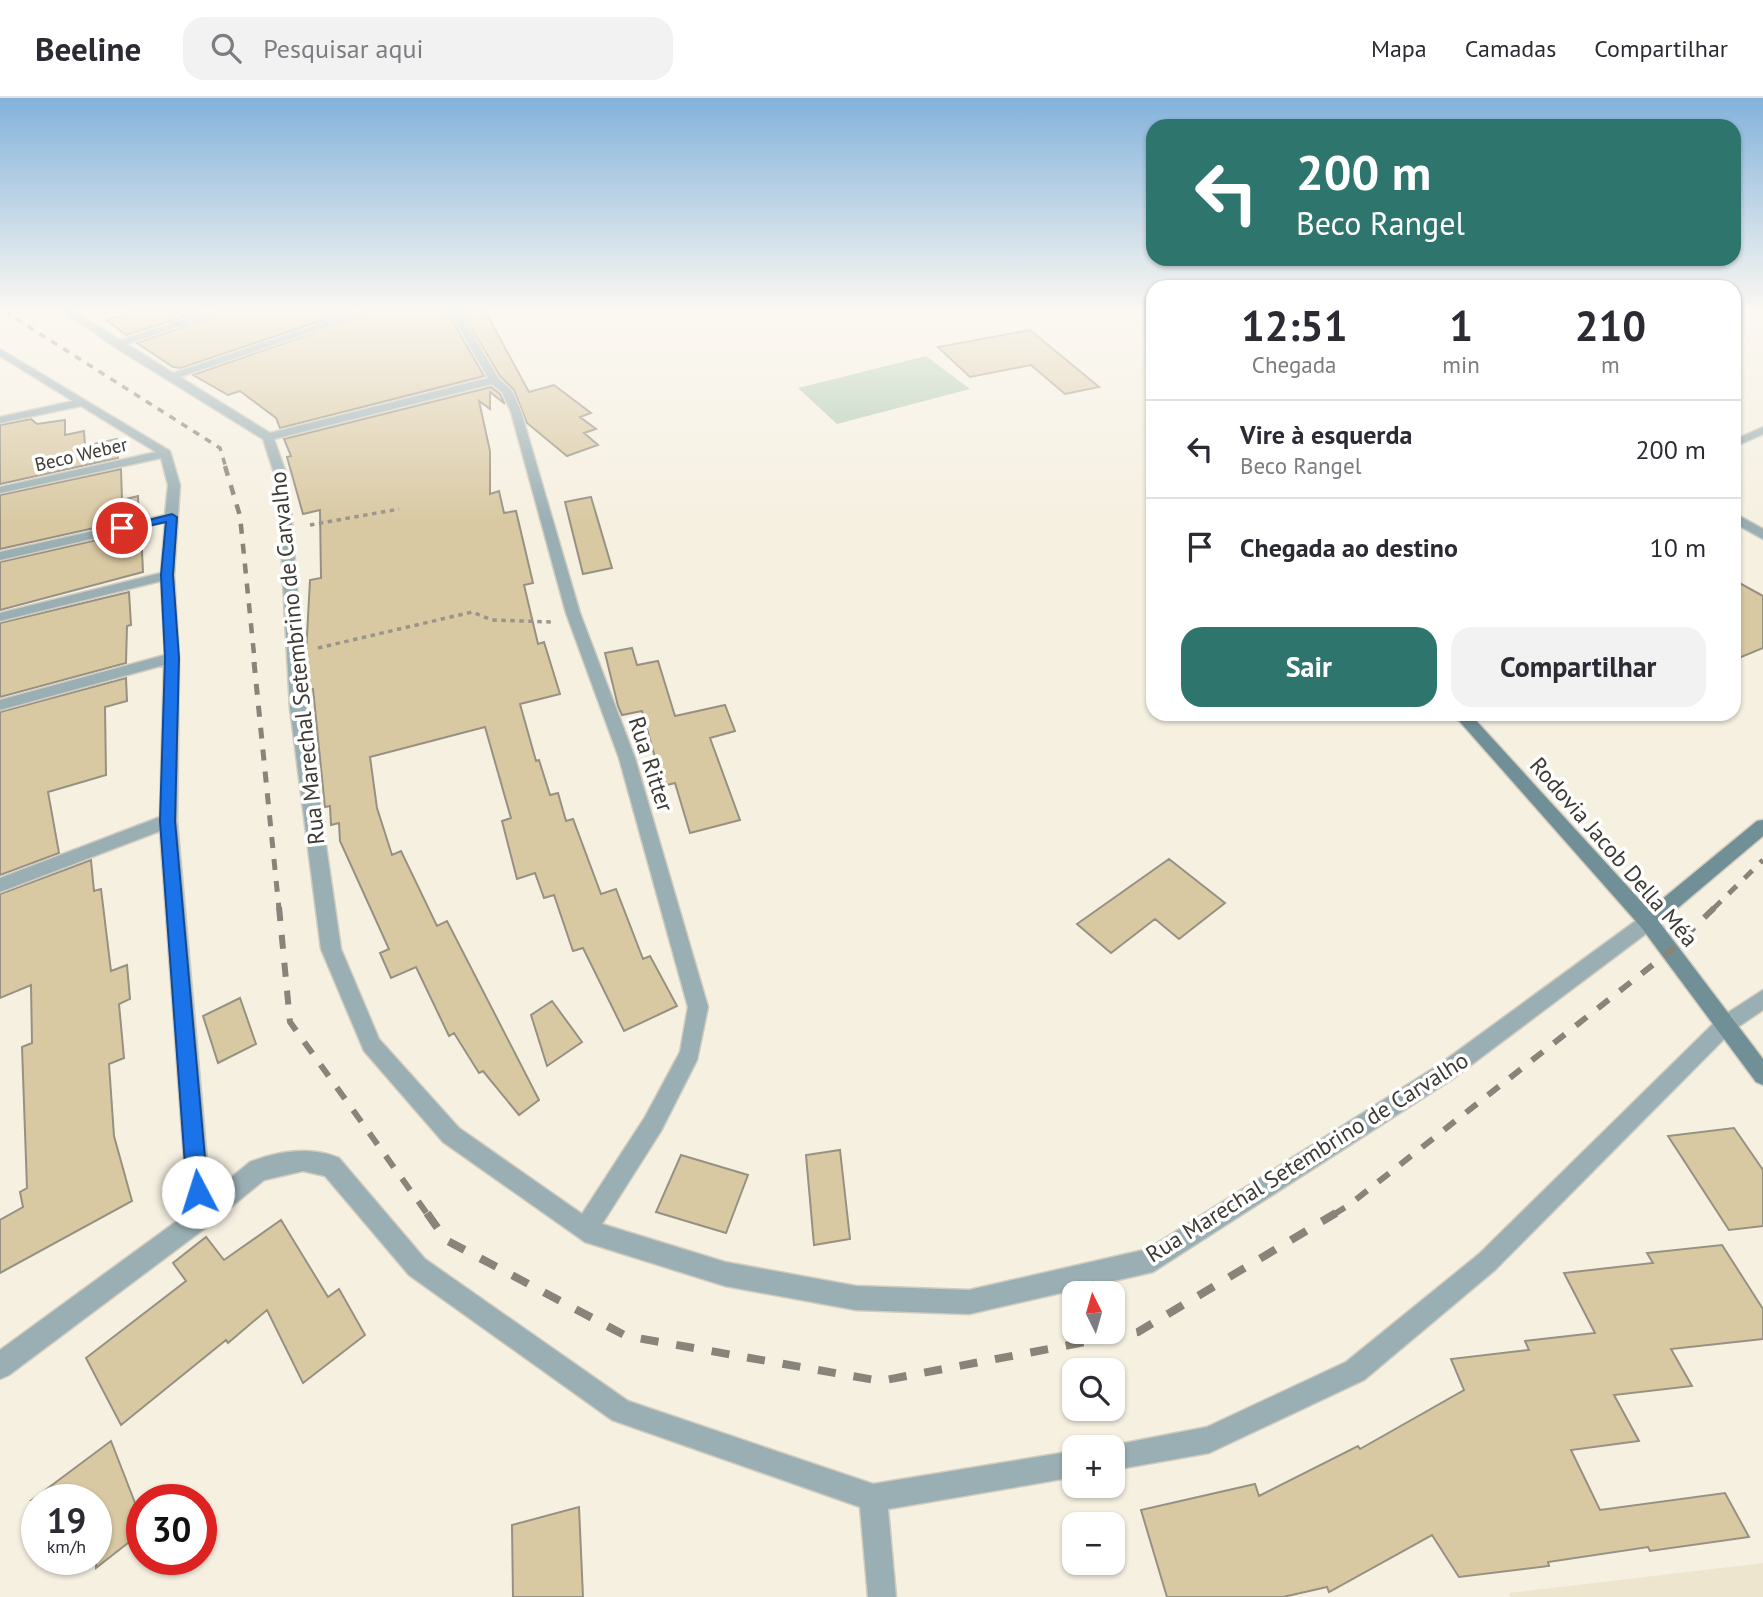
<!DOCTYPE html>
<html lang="pt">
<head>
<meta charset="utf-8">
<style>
  body { margin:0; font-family:"PT Sans",sans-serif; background:#f2f2f3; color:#2b2b33; height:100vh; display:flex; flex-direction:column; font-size:26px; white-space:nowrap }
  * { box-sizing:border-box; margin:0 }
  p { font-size:23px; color:#7c7c81 }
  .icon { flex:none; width:38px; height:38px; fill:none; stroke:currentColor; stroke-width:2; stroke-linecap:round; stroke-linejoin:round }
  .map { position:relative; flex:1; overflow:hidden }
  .drawer { position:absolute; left:1146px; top:182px; width:595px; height:441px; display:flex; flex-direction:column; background:#fff; border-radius:21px; box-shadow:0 2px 5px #0004 }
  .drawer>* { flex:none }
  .hud { position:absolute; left:1146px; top:21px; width:595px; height:147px; border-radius:21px; box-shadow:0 2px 5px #0004; background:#2e766d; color:#fff; overflow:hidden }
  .needle { width:46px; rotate:355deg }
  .controls { position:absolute; left:1062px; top:1183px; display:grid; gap:14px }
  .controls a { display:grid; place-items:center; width:63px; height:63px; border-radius:14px; background:#fff; box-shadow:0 2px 5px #0004; font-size:35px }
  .speed { position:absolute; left:21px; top:1386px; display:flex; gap:14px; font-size:35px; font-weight:700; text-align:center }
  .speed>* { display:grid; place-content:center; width:91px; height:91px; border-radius:50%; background:#fff; box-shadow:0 2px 5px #0004; line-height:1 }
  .speed small { font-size:18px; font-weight:400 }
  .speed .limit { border:10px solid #d22; background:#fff; color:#111 }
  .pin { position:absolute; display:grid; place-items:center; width:60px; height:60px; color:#fff; margin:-30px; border:4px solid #fff; border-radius:50%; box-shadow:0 2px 7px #0007 }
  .me { position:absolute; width:77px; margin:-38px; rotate:355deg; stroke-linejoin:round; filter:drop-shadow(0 0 5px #0008) }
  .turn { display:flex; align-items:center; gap:24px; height:147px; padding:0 35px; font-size:32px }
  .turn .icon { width:91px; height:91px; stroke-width:2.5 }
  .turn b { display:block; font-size:49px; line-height:60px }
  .eta { display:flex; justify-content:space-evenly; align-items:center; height:119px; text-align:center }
  .eta b { font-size:42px; font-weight:600; line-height:49px }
  .cta { display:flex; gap:14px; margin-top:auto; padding:14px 35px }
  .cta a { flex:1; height:80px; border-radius:21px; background:#2e766d; color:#fff; font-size:28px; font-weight:600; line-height:80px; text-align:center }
  .cta a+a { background:#f2f2f3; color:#2b2b33 }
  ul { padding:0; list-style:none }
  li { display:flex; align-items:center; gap:21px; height:98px; padding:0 35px; border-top:2px solid #e1e1e2 }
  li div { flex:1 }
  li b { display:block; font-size:26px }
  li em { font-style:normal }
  header { display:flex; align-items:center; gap:42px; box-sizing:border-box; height:98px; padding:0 35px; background:#fff; border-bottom:2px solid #e1e1e2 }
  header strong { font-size:33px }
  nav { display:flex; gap:38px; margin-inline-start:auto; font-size:24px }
  .search { width:490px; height:63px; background:#f2f2f3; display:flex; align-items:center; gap:18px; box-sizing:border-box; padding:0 24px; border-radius:21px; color:#7c7c81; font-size:26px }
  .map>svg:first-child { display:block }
</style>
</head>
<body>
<header>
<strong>Beeline</strong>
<div class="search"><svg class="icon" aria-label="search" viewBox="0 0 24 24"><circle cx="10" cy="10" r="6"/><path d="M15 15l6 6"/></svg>Pesquisar aqui</div>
<nav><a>Mapa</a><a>Camadas</a><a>Compartilhar</a></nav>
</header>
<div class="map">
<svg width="1763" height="1499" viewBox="0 0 1763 1499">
  <rect width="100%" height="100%" fill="#f6f0e1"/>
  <path fill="#eee5cf" d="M1763,1465V1499H1510L1509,1495Z"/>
  <path fill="#abc9b0" d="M926,258L970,291L837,326L798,290Z"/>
  <path fill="#d9c9a3" stroke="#979183" stroke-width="2" d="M135,213H203L126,237L106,222Z
    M228,213H350L181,270L173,269L137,245Z
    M375,213H443L452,222L484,278L280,330L276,320L240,293L228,297L193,277Z
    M461,213H485L529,294L554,287L591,315L580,319L596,331L584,335L598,347L567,358L527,325L514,292L500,278Z
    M1030,232L1099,289L1065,296L1031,267L970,279L938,249Z
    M491,289L500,296L505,306L490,294V311L479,303L490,353V396L499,393L504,415L516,413L533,485L524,487L538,546L544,544L560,596L520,606L536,663L539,662L550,697L558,695L566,723L573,721L601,796L616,791L643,861L650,858L677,908L624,933L583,850L573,853L554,797L544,800L535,775L517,781L502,723L511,720L485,629L370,659L377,710L392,757L401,753L437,828L447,823L539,1002L519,1017L483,973L479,975L454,935L449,938L416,869L391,880L380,855L389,851L340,743L339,725L331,727L330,708L325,709L313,591L308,592L306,556L310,482L321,480L320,412L303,416L287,359L291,358L284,341Z
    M31,321L37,326L65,322V337L84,333L85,348L117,341L118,360L0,386V327Z
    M121,371L122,402L138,398L139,420L0,451V397Z
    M591,399L612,470L583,476L565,404Z
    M141,432L143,474L0,512V464Z
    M1734,482L1763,498V550L1734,562Z
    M129,494L131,527L127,528L126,565L0,599V525Z
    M632,550L637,567L658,563L675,618L725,607L735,633L710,640L740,722L690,735L675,685L663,688L642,613L622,617L618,608L605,555Z
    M126,580L127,603L105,609L106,677L48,694L59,755L0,777V614Z
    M1169,761L1225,805L1179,841L1155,821L1111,855L1077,826Z
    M91,762L94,793L101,791L111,873L127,867L130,901L119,906L124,960L109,966L114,1038L132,1103L0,1175V1122L23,1109L20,1094L27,1090L22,949L32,945L31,887L0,900V796Z
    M240,900L256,946L218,965L203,918Z
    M552,903L582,944L547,968L531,917Z
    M1734,1030L1763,1072V1128L1729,1132L1668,1038Z
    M840,1052L850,1141L814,1147L806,1057Z
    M681,1057L748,1077L726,1135L656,1114Z
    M281,1122L328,1199L339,1191L365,1237L303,1285L267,1212L228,1245L226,1242L121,1327L86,1260L186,1183L173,1165L206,1139L224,1162Z
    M1722,1147L1763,1211V1241L1671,1251L1692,1288L1614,1297L1639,1343L1571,1352L1600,1412L1725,1395L1749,1439L1650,1453L1648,1449L1548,1464L1549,1468L1459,1479L1432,1437L1329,1494L1327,1489L1283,1499H1167L1141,1412L1255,1386L1259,1398L1358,1348L1360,1351L1464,1292L1451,1261L1529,1252L1525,1243L1595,1235L1564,1175L1653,1165L1647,1155Z
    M111,1343L142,1423V1434L96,1470V1402H32Z
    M579,1409L583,1499H513L512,1427Z"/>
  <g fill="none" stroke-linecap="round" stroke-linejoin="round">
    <defs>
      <path id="street" d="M63,213H74L120,242L211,213H225L127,246L173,275L358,213H372L180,279L270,335L488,280L454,220L445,213H456L461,216L498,280L512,293L521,314L580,515L635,660L708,909L697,962L661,1033L602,1126L725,1164L856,1188L969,1192L1148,1151L1437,968L1641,819L1648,816L1655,819L1657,824L1655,829L1451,982L1153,1174L969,1216L856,1212L725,1188L585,1144L443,1044L364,953L321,851L290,610L279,411L274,375L263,341L113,248ZM492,286L502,294L511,314L566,515L619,660L688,909L680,954L645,1019L582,1116L459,1030L379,941L341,851L306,610L291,411L286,375L274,341Z
        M0,251L170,353L180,387L174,477L179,560L177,723L210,1097L250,1064C279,1053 310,1048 339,1060L425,1161L628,1303L873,1386L1074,1353V1379L888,1411L896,1499H868L860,1409L612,1322L409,1177L325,1078L303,1073L264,1082L208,1128L9,1277L0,1281V1252L188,1115L160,733L0,794V780L160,719L164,567L0,612V602L165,557L161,483L0,523V515L161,475L165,424L0,462V454L165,417L168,387L161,360L0,395V389L156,354L81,308L0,325V319L73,303L0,258Z
        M1763,329V336L1734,349V342Z
        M1734,415L1763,431V441L1734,425Z
        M1763,892V912L1732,933L1495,1172L1364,1282L1209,1355L1113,1372V1349H1104L1207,1329L1346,1264L1479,1156L1718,921Z"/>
      <path id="secondary" d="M1453,616H1470L1649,812L1757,723L1763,722V738L1660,825L1763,961V987L1756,984L1641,829Z"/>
    </defs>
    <use href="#street" stroke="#d1ccbf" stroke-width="3"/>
    <use href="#secondary" stroke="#d1ccbf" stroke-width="3"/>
    <path stroke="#9a958b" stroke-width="3.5" stroke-dasharray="4.5 4.5" stroke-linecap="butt" d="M310,427L399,411
      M318,550L472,514L492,522L552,524"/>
    <use href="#street" fill="#9aafb4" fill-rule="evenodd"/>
    <use href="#secondary" fill="#708f96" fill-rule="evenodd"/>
    <path stroke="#88847a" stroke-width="3.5" stroke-dasharray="7 7" stroke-linecap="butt" d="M4,213L220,350L226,370"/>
    <path stroke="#88847a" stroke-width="4.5" stroke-dasharray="10 10" stroke-linecap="butt" d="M225,368L240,418L255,566"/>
    <path stroke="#88847a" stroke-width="5" stroke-dasharray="11 11" stroke-linecap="butt" d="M254,564L279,811
      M1713,811L1763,762"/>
    <path stroke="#88847a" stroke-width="6" stroke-dasharray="14 14" stroke-linecap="butt" d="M279,809L290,924L428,1117
      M1333,1117L1349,1107L1669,854L1715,809"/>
    <path stroke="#88847a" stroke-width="8" stroke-dasharray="18 18" stroke-linecap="butt" d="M427,1115L446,1142L626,1238L880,1283L1138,1234L1336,1115"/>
  </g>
  <linearGradient id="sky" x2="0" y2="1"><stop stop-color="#83b2db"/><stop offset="0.5" stop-color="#fbf8f2"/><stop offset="1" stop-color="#fbf8f2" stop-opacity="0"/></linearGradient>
  <rect width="1763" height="423" fill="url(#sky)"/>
  <path fill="#1a73e8" stroke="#114b97" stroke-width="2" d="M172,416L177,419L173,477L179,560L175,723L208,1094L205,1101L198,1104L190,1101L187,1094L160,723L165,560L161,477L166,424L122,434L117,430Z"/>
  <g text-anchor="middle" stroke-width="7" stroke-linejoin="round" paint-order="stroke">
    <g font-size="19" fill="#3e3b35" stroke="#fff">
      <text transform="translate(81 356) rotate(-13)" y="7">Beco Weber</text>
    </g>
    <g font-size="23" fill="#3e3b35" stroke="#fff">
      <text transform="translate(297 560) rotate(-96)" y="8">Rua Marechal Setembrino de Carvalho</text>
      <text transform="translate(651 666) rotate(72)" y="8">Rua Ritter</text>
      <text transform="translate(1614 754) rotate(49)" y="8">Rodovia Jacob Della Méa</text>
      <text transform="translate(1307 1059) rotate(-32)" y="8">Rua Marechal Setembrino de Carvalho</text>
    </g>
  </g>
</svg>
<div class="controls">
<a><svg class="needle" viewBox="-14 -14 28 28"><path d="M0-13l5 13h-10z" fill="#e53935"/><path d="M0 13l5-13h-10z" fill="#7c7c81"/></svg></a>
<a><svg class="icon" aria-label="search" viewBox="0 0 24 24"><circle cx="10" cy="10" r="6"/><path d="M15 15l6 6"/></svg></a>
<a>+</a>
<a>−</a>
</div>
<div class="speed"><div>19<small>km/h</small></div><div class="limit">30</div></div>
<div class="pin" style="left:122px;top:430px;background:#d93025"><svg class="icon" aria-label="arrive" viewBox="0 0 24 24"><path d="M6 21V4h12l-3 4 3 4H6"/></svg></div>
<svg class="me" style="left:198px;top:1094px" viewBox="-20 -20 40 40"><circle r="19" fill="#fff"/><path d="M0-13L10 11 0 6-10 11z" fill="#1a73e8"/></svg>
<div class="hud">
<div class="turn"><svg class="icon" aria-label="left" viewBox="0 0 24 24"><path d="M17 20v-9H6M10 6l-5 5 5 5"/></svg><div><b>200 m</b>Beco Rangel</div></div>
</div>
<section class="drawer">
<div class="eta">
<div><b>12:51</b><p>Chegada</p></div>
<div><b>1</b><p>min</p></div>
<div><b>210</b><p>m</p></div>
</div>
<ul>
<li><svg class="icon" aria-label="left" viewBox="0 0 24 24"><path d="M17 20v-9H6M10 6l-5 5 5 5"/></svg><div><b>Vire à esquerda</b><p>Beco Rangel</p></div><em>200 m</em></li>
<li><svg class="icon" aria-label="arrive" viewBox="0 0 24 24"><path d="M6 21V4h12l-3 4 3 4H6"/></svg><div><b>Chegada ao destino</b></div><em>10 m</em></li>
</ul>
<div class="cta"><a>Sair</a><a>Compartilhar</a></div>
</section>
</div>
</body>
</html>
